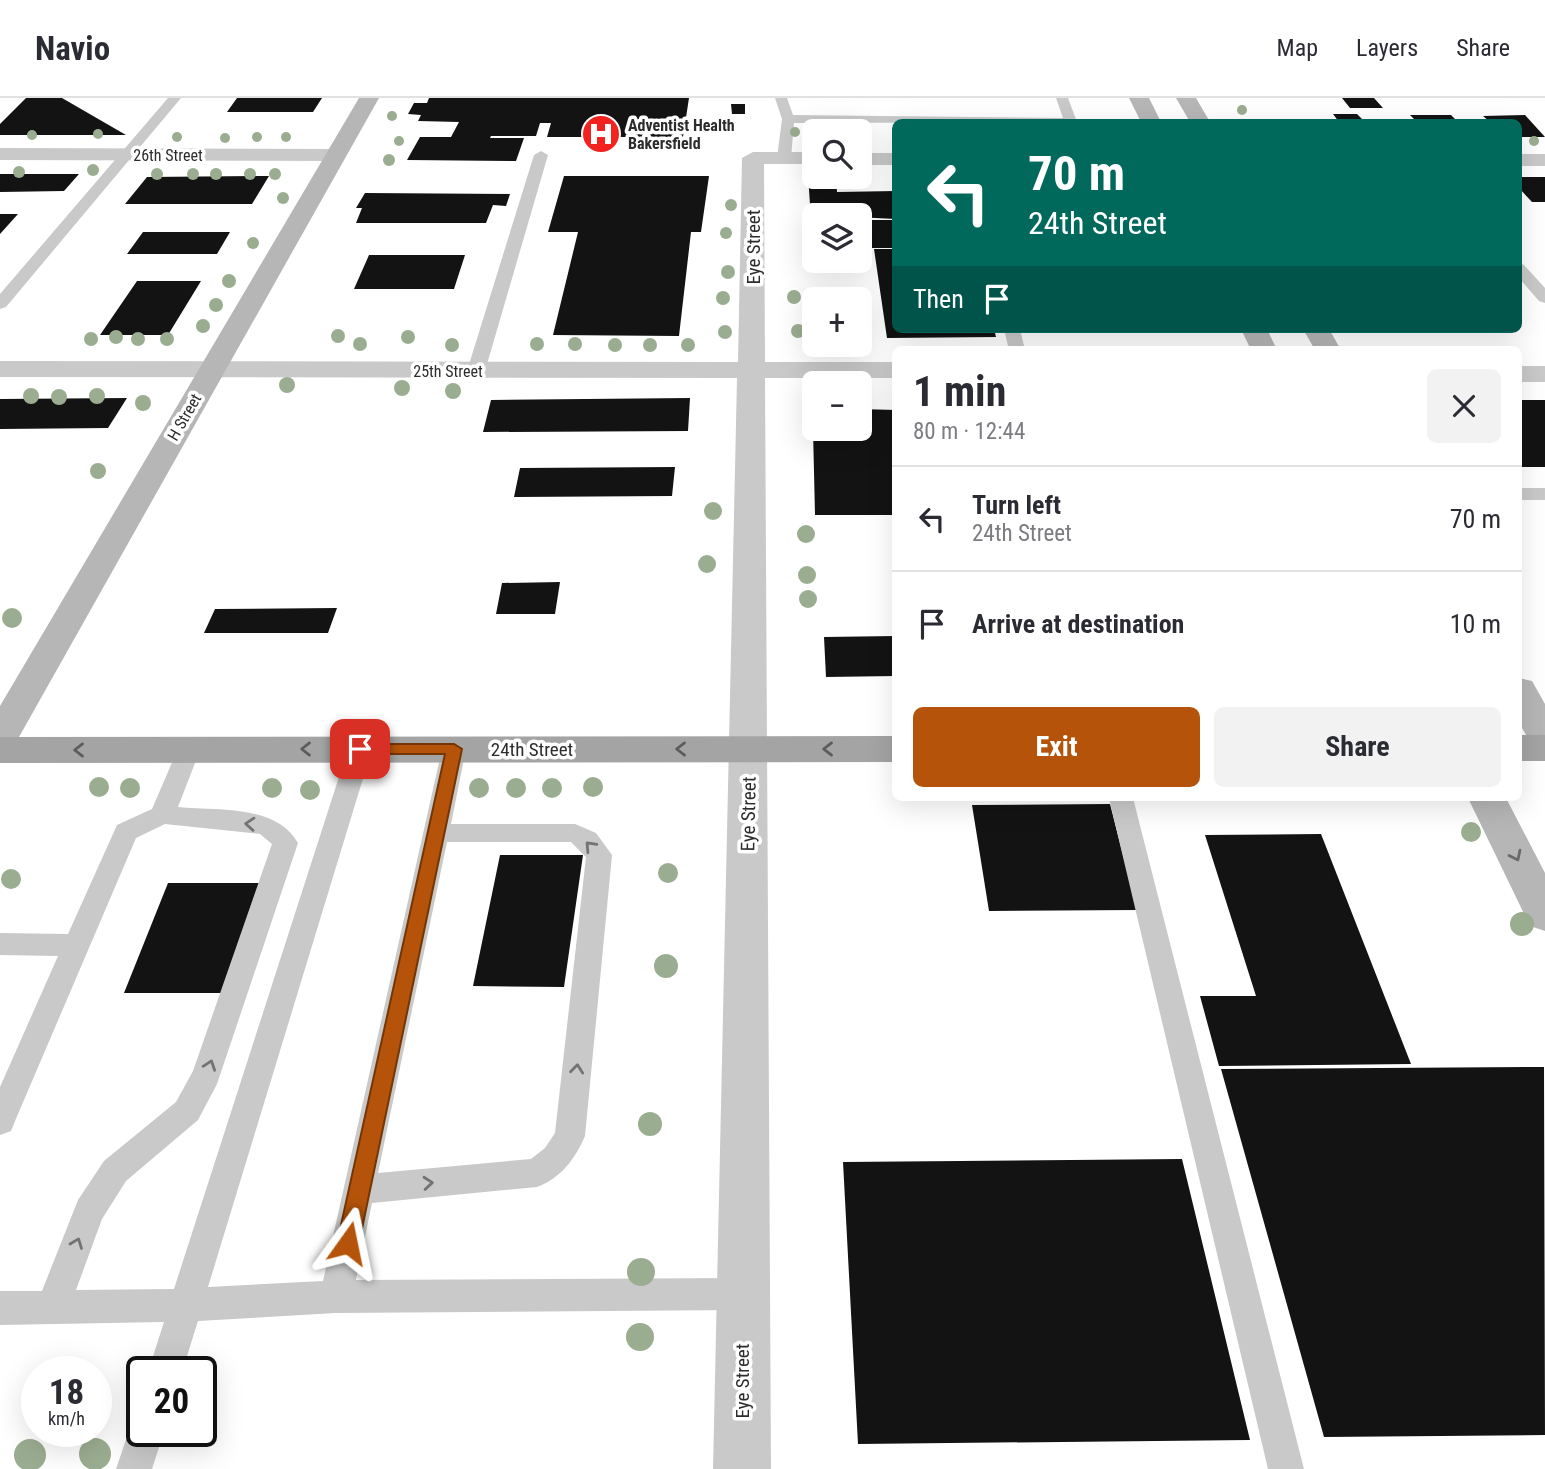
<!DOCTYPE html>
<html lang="en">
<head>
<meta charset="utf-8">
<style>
  body { margin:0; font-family:"Roboto Condensed",sans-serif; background:#f2f2f3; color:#2b2b33; height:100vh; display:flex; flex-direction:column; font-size:26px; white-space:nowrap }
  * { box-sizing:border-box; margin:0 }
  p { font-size:23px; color:#7c7c81 }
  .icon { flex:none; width:38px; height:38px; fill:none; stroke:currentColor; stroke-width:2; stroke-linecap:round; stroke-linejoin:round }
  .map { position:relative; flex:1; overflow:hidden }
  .panel { position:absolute; left:892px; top:248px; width:630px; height:455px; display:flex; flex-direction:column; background:#fff; border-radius:10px; box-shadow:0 7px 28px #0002 }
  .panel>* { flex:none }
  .top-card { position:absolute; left:892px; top:21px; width:630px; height:214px; border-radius:10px; box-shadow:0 7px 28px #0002; background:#00695c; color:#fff; overflow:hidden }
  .buttons { position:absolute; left:802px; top:21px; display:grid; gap:14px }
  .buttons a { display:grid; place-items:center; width:70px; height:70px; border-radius:10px; background:#fff; box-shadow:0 7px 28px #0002; font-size:35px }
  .speed { position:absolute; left:21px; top:1258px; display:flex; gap:14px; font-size:35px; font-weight:700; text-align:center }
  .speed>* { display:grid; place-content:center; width:91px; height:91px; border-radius:50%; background:#fff; box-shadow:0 7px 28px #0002; line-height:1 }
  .speed small { font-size:18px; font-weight:400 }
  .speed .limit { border:4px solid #111; border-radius:10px; background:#fff; color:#111 }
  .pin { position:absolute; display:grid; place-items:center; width:60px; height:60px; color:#fff; margin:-30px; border-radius:14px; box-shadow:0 4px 10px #0006 }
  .me { position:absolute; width:77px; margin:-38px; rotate:12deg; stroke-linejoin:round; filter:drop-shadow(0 0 5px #0008) }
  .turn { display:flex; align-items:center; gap:24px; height:147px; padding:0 21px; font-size:32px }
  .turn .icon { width:91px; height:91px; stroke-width:2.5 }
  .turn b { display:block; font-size:49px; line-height:60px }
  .then { display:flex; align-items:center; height:66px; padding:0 21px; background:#0003; gap:14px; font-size:26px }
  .round { display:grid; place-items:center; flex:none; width:74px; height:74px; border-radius:10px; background:#f2f2f3 }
  .overview { display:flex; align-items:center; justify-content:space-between; height:119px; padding:0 21px }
  h1 { font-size:42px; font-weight:700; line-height:52px }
  .button { display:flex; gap:14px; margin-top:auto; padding:14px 21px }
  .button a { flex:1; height:80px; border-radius:10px; background:#b45309; color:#fff; font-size:28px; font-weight:700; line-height:80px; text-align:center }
  .button a+a { background:#f2f2f3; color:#2b2b33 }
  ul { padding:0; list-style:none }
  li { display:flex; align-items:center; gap:21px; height:105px; padding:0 21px; border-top:2px solid #e1e1e2 }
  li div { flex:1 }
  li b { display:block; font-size:26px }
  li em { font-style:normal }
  header { display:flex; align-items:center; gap:42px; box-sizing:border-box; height:98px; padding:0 35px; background:#fff; border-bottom:2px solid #e1e1e2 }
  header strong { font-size:33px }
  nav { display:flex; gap:38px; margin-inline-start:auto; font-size:24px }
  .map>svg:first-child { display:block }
</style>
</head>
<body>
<header>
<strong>Navio</strong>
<nav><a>Map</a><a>Layers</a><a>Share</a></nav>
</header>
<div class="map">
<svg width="1545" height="1371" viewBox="0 0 1545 1371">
  <rect width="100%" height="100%" fill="#fff"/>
  <path fill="#131313" d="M26,0H62L126,37H0V26Z
    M237,0H322L313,14H227Z
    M429,0H689L683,39H547L551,25H540L536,38H491L490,40H524L516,63L407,62L420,39H451L459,24L418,23L421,17L408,16L414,5H427Z
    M1342,0H1374L1383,10H1350Z
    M731,6H745V16H732Z
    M1333,16H1357L1365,24H1339Z
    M1410,17H1451L1458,24H1417Z
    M1525,17L1545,39H1519V24H1490L1483,18Z
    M0,76H79L64,93L0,94Z
    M808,77L836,79L837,94L896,93V121L814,117L811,121Z
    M269,78L252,106H125L147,79Z
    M564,78H709L701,134H691L679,238L553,237L578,134H548Z
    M1519,79H1545V104H1532L1519,90Z
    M365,95L510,96L506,108L493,107L486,125H356L362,110H356Z
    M0,116H18L0,136Z
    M809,122H814V150H810Z
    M859,122H896V150H859Z
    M143,134H230L217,156H127Z
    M874,151H896V231H994L996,239L887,240Z
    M369,157H465L454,191H354Z
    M137,183H201L168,237H100Z
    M127,300L108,330L0,331V301Z
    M690,300L688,333L483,334L491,302Z
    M1519,302H1545V369H1519Z
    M859,311L896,312V417H815L813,331H859Z
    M675,369L672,398L514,399L520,370Z
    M560,484L555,516H496L502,485Z
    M337,510L328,535H204L215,511Z
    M896,538V578L826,579L824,539Z
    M1110,706L1137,812L989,813L972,707Z
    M1321,736L1411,966L1219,968L1200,898H1256L1205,737Z
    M500,757H583L564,889L473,888Z
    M168,785H260L224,895H124Z
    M1544,969L1545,1337L1324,1339L1221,971Z
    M1182,1061L1250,1342L858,1346L843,1064Z"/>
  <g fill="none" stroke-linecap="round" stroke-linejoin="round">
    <path fill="#c9c9c9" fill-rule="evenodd" d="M168,0H181L6,209L0,211V196Z
      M775,0H787L793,17L1063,20L1056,0H1068L1077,24L794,25L791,60L784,64L777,60L782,21Z
      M541,53L548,57L485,273L482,277H470L467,273L534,57Z
      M1519,165L1524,167L1545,190V205L1539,203L1519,180Z
      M1004,231H1020L1025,252H1009Z
      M1519,390H1545V402H1519Z
      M360,643L368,645L372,651L208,1189L323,1183L442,651L446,645L454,643L462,645L466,651L451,726H575L596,735L612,757L585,1038C575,1061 561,1080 537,1089L372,1105L356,1182L741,1180L753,1184L758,1196L753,1208L741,1212L336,1215L198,1223L182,1274H148L164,1224L0,1227V1193H42L78,1102L104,1063L176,1004L193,973L272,746L260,736L165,726L136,740L15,1023L11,1033L0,1037V989L58,858L0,857V835L68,836L117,727L152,711L180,646L188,644L196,646L200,652L178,709C217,713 276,706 298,745L217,986L198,1022L126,1083L102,1121L76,1192L174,1191L348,651L352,645ZM447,744H571L586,759L555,1035L545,1050L531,1061L378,1075Z
      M1109,700H1133L1304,1371H1268Z
      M142,1318V1334H164L152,1371H116L133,1321Z"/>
    <path fill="#c9c9c9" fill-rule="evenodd" d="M0,50L336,51L347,57L336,63L0,62Z
      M753,54H814V66H764L765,264H896V280H765L771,1371H713L737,280L0,279V263L738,264L742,60Z
      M859,55H896V67H859Z
      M1519,56H1545V68H1519Z
      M1519,268H1545V284H1519Z"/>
    <path fill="#b6b6b6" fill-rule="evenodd" d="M359,0H379L19,639L13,648L0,652V608Z
      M1129,0H1149L1161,24H1141Z
      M1176,0H1196L1210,24H1190Z
      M1241,231H1267L1277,252H1251Z
      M1303,231H1329L1341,252H1315Z
      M1519,580L1532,583L1545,606V651L1532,647L1519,625Z
      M1468,700H1506L1545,775V833L1530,828Z"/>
    <path fill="#a4a4a4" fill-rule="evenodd" d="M1519,637H1545V663H1519Z
      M896,638V664L0,665V639Z"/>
  </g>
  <g fill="#9bad91">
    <circle cx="1242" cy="12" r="5"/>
    <circle cx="392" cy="18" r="5"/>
    <circle cx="795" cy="34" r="5"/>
    <circle cx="98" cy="36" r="5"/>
    <circle cx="32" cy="37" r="5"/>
    <circle cx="177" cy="39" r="5"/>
    <circle cx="257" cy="39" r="5"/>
    <circle cx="286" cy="39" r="5"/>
    <circle cx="225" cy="40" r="5"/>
    <circle cx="399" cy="43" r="5"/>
    <circle cx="1534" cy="43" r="5"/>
    <circle cx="389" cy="62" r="6"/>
    <circle cx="93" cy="72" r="6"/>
    <circle cx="19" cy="74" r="6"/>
    <circle cx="157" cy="76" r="6"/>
    <circle cx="193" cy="76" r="6"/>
    <circle cx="216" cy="76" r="6"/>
    <circle cx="250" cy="76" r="6"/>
    <circle cx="275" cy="76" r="6"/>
    <circle cx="283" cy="100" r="6"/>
    <circle cx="731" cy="107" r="6"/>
    <circle cx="726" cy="135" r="6"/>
    <circle cx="253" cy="145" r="6"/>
    <circle cx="728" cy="174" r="7"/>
    <circle cx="229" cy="183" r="7"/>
    <circle cx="794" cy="199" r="7"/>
    <circle cx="723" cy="200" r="7"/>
    <circle cx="216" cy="207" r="7"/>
    <circle cx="203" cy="228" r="7"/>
    <circle cx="798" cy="233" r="7"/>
    <circle cx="725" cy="234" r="7"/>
    <circle cx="338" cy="238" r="7"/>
    <circle cx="116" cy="239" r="7"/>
    <circle cx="408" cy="239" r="7"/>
    <circle cx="91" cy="241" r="7"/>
    <circle cx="138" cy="241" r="7"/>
    <circle cx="167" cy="241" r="7"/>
    <circle cx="360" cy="246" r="7"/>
    <circle cx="537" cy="246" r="7"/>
    <circle cx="575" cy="246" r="7"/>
    <circle cx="452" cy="247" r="7"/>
    <circle cx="615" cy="247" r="7"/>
    <circle cx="650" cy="247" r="7"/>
    <circle cx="688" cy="247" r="7"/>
    <circle cx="287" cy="287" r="8"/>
    <circle cx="402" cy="290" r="8"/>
    <circle cx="453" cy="293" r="8"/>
    <circle cx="31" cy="298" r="8"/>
    <circle cx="97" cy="298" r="8"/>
    <circle cx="59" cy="299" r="8"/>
    <circle cx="143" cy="305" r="8"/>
    <circle cx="98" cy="373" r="8"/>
    <circle cx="713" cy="413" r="9"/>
    <circle cx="806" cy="436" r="9"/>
    <circle cx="707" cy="466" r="9"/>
    <circle cx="807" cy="477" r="9"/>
    <circle cx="808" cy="501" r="9"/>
    <circle cx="12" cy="520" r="10"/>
    <circle cx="99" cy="689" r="10"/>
    <circle cx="593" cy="689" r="10"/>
    <circle cx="130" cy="690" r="10"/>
    <circle cx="272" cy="690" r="10"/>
    <circle cx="479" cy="690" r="10"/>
    <circle cx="516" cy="690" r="10"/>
    <circle cx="552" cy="690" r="10"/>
    <circle cx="310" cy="692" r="10"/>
    <circle cx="1471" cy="734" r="10"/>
    <circle cx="668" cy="775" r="10"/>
    <circle cx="11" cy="781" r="10"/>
    <circle cx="1522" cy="826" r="12"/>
    <circle cx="666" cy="868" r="12"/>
    <circle cx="650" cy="1026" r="12"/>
    <circle cx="641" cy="1174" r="14"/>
    <circle cx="640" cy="1239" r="14"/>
    <circle cx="95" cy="1356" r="16"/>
    <circle cx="30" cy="1357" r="16"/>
  </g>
  <defs><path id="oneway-chevron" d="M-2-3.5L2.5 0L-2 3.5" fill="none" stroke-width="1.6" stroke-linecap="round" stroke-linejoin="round" transform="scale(1.75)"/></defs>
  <g stroke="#5c5c5c">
    <use href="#oneway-chevron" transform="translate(306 651) rotate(180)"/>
    <use href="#oneway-chevron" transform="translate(681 651) rotate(180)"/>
    <use href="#oneway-chevron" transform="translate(828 651) rotate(180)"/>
    <use href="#oneway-chevron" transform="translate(79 652) rotate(180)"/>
  </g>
  <g stroke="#737373">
    <use href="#oneway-chevron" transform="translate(250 726) rotate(-176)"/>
    <use href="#oneway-chevron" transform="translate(590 748) rotate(-133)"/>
    <use href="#oneway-chevron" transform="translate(210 967) rotate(-71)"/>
    <use href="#oneway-chevron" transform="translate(577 971) rotate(-84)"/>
    <use href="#oneway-chevron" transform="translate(428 1085) rotate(-5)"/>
    <use href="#oneway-chevron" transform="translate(77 1145) rotate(-69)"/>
  </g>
  <use stroke="#6a6a6a" href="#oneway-chevron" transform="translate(1516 758) rotate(64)"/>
  <path fill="#b45309" stroke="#753606" stroke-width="2" d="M360,646H454L462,651L359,1145L356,1153L348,1155L341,1153L337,1145L445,656H360L353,651Z"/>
  <defs>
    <symbol id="hospital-disc" viewBox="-11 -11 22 22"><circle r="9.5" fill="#f2221f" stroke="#fff"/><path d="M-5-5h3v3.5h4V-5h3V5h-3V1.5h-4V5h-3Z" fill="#fff"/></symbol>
  </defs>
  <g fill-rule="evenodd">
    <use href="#hospital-disc" x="579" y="14" width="44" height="44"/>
  </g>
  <g text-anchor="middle" stroke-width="7" stroke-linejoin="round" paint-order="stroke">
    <g font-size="16" font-weight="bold" fill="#2c2c2c" stroke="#fff" text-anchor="start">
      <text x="628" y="33">Adventist Health<tspan x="628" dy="18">Bakersfield</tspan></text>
    </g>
    <g font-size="16" fill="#2c2c2c" stroke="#fff">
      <text x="168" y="63">26th Street</text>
      <text x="448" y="279">25th Street</text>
      <text transform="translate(184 319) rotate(-60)" y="6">H Street</text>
    </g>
    <g font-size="19" fill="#2c2c2c" stroke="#fff">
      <text transform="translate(753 149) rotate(-90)" y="7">Eye Street</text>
      <text x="532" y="658">24th Street</text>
      <text transform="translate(748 716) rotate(-89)" y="7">Eye Street</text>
      <text transform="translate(742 1283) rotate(-90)" y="7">Eye Street</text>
    </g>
  </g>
</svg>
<div class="buttons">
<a><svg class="icon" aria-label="search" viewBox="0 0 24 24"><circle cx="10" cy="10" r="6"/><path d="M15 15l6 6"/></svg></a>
<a><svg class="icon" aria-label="layers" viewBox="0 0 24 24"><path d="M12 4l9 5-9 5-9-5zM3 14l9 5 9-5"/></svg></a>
<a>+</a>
<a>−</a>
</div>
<div class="speed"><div>18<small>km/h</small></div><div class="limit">20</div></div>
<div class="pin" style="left:360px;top:651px;background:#d93025"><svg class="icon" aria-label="arrive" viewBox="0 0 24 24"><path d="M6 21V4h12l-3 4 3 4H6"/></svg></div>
<svg class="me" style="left:348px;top:1145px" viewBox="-20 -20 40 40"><path d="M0-17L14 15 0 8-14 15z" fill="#b45309" stroke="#fff" stroke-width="4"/></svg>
<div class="top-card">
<div class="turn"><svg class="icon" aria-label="left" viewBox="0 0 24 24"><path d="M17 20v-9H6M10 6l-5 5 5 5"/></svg><div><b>70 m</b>24th Street</div></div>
<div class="then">Then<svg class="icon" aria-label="arrive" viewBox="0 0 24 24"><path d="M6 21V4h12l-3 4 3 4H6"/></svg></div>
</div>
<section class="panel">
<div class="overview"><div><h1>1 min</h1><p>80 m · 12:44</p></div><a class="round"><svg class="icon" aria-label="close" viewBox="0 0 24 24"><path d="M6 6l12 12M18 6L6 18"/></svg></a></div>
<ul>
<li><svg class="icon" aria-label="left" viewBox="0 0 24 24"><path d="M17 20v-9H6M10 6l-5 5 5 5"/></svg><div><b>Turn left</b><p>24th Street</p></div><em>70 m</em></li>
<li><svg class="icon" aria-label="arrive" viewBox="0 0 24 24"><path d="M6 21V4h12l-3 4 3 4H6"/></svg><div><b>Arrive at destination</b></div><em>10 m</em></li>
</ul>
<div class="button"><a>Exit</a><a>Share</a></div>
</section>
</div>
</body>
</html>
